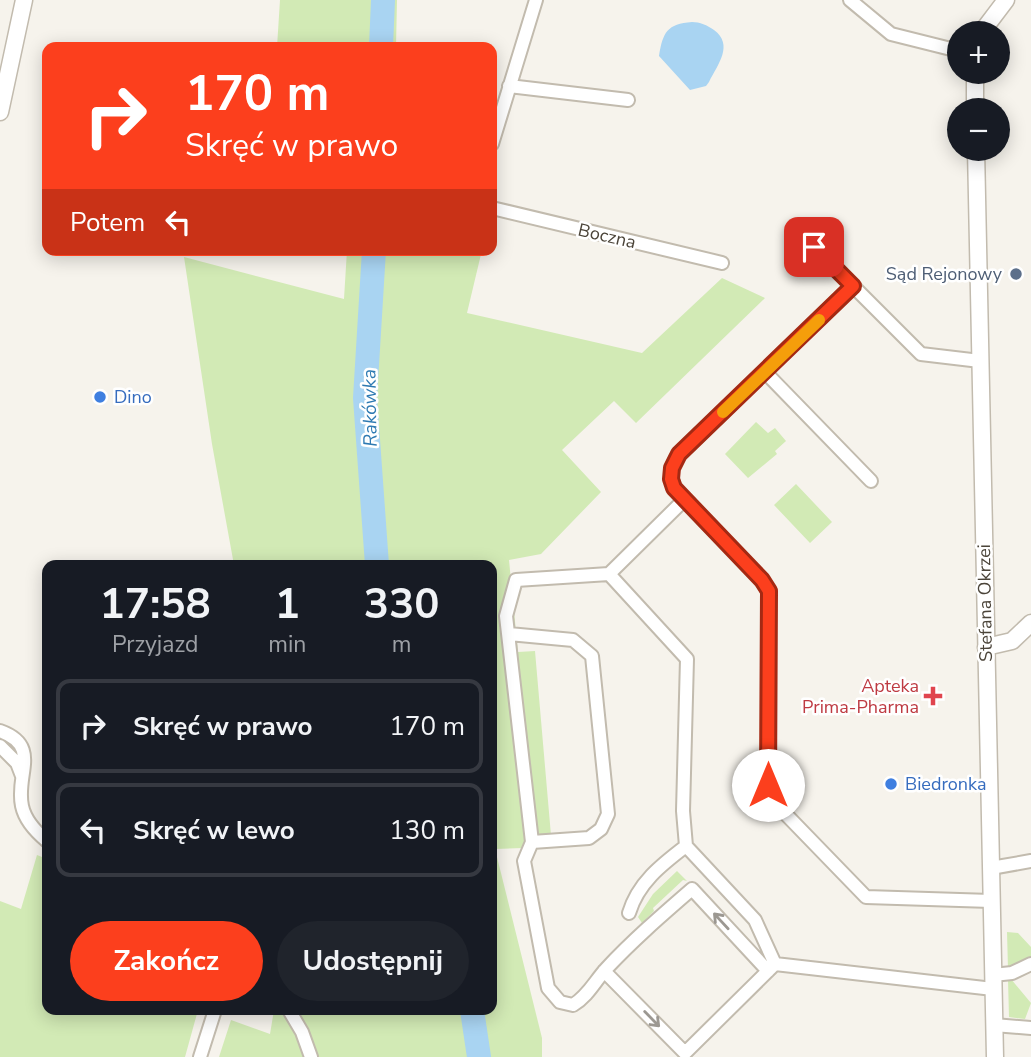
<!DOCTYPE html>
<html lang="pl">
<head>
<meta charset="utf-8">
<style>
  body { margin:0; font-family:"Nunito Sans",sans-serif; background:#20242c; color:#f1f3f6; height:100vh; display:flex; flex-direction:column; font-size:26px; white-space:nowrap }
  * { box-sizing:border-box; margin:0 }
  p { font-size:23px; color:#9ea1a6 }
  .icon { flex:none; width:38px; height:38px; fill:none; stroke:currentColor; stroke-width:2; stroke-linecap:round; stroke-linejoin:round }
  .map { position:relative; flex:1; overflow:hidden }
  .drawer { position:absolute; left:42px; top:560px; width:455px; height:455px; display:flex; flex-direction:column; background:#171b24; border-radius:14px; box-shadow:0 4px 18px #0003 }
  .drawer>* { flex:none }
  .hud { position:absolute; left:42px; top:42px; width:455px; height:214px; border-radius:14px; box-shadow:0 4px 18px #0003; background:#fc3f1d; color:#fff; overflow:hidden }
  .fabs { position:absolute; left:947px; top:21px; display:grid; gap:14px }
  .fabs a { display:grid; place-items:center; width:63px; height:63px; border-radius:50%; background:#171b24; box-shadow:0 4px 18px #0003; font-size:35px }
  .pin { position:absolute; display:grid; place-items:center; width:60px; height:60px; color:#fff; margin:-30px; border-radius:14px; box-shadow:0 4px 10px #0006 }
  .me { position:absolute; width:77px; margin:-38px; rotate:0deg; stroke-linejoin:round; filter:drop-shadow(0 0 5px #0008) }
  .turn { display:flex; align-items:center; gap:24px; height:147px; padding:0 28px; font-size:32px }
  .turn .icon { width:91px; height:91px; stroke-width:2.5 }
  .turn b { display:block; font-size:49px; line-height:60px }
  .then { display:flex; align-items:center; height:66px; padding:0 28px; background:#0003; gap:14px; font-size:26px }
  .eta { display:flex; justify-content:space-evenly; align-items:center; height:119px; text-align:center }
  .eta b { font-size:42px; font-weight:700; line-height:49px }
  .action { display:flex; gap:14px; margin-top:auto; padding:14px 28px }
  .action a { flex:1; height:80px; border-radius:42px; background:#fc3f1d; color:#fff; font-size:28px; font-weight:700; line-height:80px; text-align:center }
  .action a+a { background:#20242c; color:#f1f3f6 }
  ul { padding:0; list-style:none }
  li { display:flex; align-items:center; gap:21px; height:94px; margin:0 14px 10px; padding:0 14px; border:4px solid #363941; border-radius:14px }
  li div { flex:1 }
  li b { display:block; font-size:26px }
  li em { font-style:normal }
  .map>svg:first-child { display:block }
</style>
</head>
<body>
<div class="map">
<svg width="1031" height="1057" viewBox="0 0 1031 1057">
  <rect width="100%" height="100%" fill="#f6f3ec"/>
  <path fill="#d2eab5" d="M280,0H397L396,47H277Z
    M347,250H482L467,313L642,353L722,278L765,298L636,423L614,401L562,450L601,492L541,554L509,560L518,652L535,651L552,847L495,849L542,1038V1057H219L231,1020L270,1034L274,1010H492V565H234L212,444L184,257L344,299Z
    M756,422L768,433L775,428L786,441L775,451L777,454L748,478L725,454Z
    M796,484L832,522L810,543L774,505Z
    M37,855L47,859V1010H198L185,1057H0V901L21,909Z
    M677,871L687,881L683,880L653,908L654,911L642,923L638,917L653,894Z
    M1007,932L1018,933L1031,947V959L1008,969Z
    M1011,979L1031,1003L1025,1019L1009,1017L1008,980Z"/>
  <path fill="#a9d4f2" d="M692,22C700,22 707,25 714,30C734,45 718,64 709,82L706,86L690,90L659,56C663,32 667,24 692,22Z"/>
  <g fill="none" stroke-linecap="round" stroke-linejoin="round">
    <path stroke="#a9d4f2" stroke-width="24" d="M381,47L383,0
      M374,250L365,398L377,565
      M472,1010L479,1057"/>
    <defs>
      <path id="minor" d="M850,0L891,34L959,51
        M509,86L628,100
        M492,144L536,0
        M492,208L722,263
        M814,247L853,286
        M765,372L871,481
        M684,500C672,486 667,475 676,458L853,286L921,354L980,361
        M609,574L684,500L762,580L769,593L768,780L772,800L866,897L991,901
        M509,634L573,640L592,656L608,814L601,829L589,838L532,842
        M0,731C42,746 15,775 22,806C25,820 36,832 47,841
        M0,746L17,763L22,776
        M991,868L1031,861
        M629,913C638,883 661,865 686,846
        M604,971L685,1053L775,964L993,989
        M768,971L692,889C662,915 633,940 606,969C595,981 588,996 573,1005L560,1002L548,988L524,861L532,842L506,616L516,580L609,574L687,659L683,811L686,846L755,920L775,964
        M993,975L1012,973L1031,964
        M289,1010L302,1032L311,1057
        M994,1025L1031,1028
        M200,1057L215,1010"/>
      <path id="tertiary" d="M981,33L1006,0
        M975,72V110
        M0,112L24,0
        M976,149L995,1057
        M986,647L1012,641L1031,623"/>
    </defs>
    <use href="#minor" stroke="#c2bbae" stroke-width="16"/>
    <use href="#tertiary" stroke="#c2bbae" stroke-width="19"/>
    <use href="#minor" stroke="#fff" stroke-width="12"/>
    <use href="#tertiary" stroke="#fff" stroke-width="16"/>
  </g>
  <defs><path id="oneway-shaft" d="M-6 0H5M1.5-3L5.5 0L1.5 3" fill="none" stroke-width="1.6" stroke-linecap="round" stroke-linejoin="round" transform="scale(1.75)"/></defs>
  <g stroke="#9c9892">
    <use href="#oneway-shaft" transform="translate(721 921) rotate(-133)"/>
    <use href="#oneway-shaft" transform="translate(652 1019) rotate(46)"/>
  </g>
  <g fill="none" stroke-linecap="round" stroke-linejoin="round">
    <defs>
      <path id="route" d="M768,785L769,591L762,580L674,488L671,479L672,468L679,454L853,286L814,247"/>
    </defs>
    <use href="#route" stroke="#a42913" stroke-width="18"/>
    <use href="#route" stroke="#fc3f1d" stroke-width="12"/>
    <path stroke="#f59e0b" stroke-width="12" d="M723,412L819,320"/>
  </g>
  <circle fill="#5c6f8a" stroke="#fff" stroke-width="2.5" cx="1016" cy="274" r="7"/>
  <g fill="#3f7fe0" stroke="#fff" stroke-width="2.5">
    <circle cx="100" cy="397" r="7"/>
    <circle cx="891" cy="784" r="7"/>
  </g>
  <path fill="#e0444e" stroke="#fff" stroke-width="2.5" d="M929.5 685.5h7v7h7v7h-7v7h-7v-7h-7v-7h7z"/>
  <g text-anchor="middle" stroke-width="5" stroke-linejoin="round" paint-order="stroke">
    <g font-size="18" fill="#4b4439" stroke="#fff">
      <text transform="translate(607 236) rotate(13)" y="6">Boczna</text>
      <text transform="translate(985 603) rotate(-91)" y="6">Stefana Okrzei</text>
    </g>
    <g font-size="18" fill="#4e5e75" stroke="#fff" text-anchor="end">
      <text x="1002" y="280">Sąd Rejonowy</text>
    </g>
    <g font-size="18" fill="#366cbe" stroke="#fff" text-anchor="start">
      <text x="114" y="403">Dino</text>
      <text x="905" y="790">Biedronka</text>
    </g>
    <g font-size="18" fill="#be3a42" stroke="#fff" text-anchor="end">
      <text x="919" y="692">Apteka<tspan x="919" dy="21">Prima-Pharma</tspan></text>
    </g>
    <g font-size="19" font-style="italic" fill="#2e7ab2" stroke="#fff">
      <text transform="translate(369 408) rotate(-91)" y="7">Rakówka</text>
    </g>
  </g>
</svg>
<div class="fabs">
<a>+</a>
<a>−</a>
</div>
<div class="pin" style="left:814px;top:247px;background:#d93025"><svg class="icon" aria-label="arrive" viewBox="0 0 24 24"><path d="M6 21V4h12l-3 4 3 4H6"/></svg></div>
<svg class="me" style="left:768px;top:785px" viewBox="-20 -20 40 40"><circle r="19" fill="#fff"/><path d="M0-13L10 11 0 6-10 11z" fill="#fc3f1d"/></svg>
<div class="hud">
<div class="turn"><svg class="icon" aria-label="right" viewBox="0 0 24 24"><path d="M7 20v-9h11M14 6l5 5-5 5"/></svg><div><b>170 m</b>Skręć w prawo</div></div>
<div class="then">Potem<svg class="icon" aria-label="left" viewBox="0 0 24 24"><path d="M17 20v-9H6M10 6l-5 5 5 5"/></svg></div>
</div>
<section class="drawer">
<div class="eta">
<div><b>17:58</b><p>Przyjazd</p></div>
<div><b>1</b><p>min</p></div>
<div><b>330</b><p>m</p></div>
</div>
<ul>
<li><svg class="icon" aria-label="right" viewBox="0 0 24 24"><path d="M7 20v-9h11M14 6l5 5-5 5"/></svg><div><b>Skręć w prawo</b></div><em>170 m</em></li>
<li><svg class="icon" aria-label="left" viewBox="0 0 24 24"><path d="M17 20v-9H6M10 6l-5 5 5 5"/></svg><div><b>Skręć w lewo</b></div><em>130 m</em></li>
</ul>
<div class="action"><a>Zakończ</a><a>Udostępnij</a></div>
</section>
</div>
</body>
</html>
